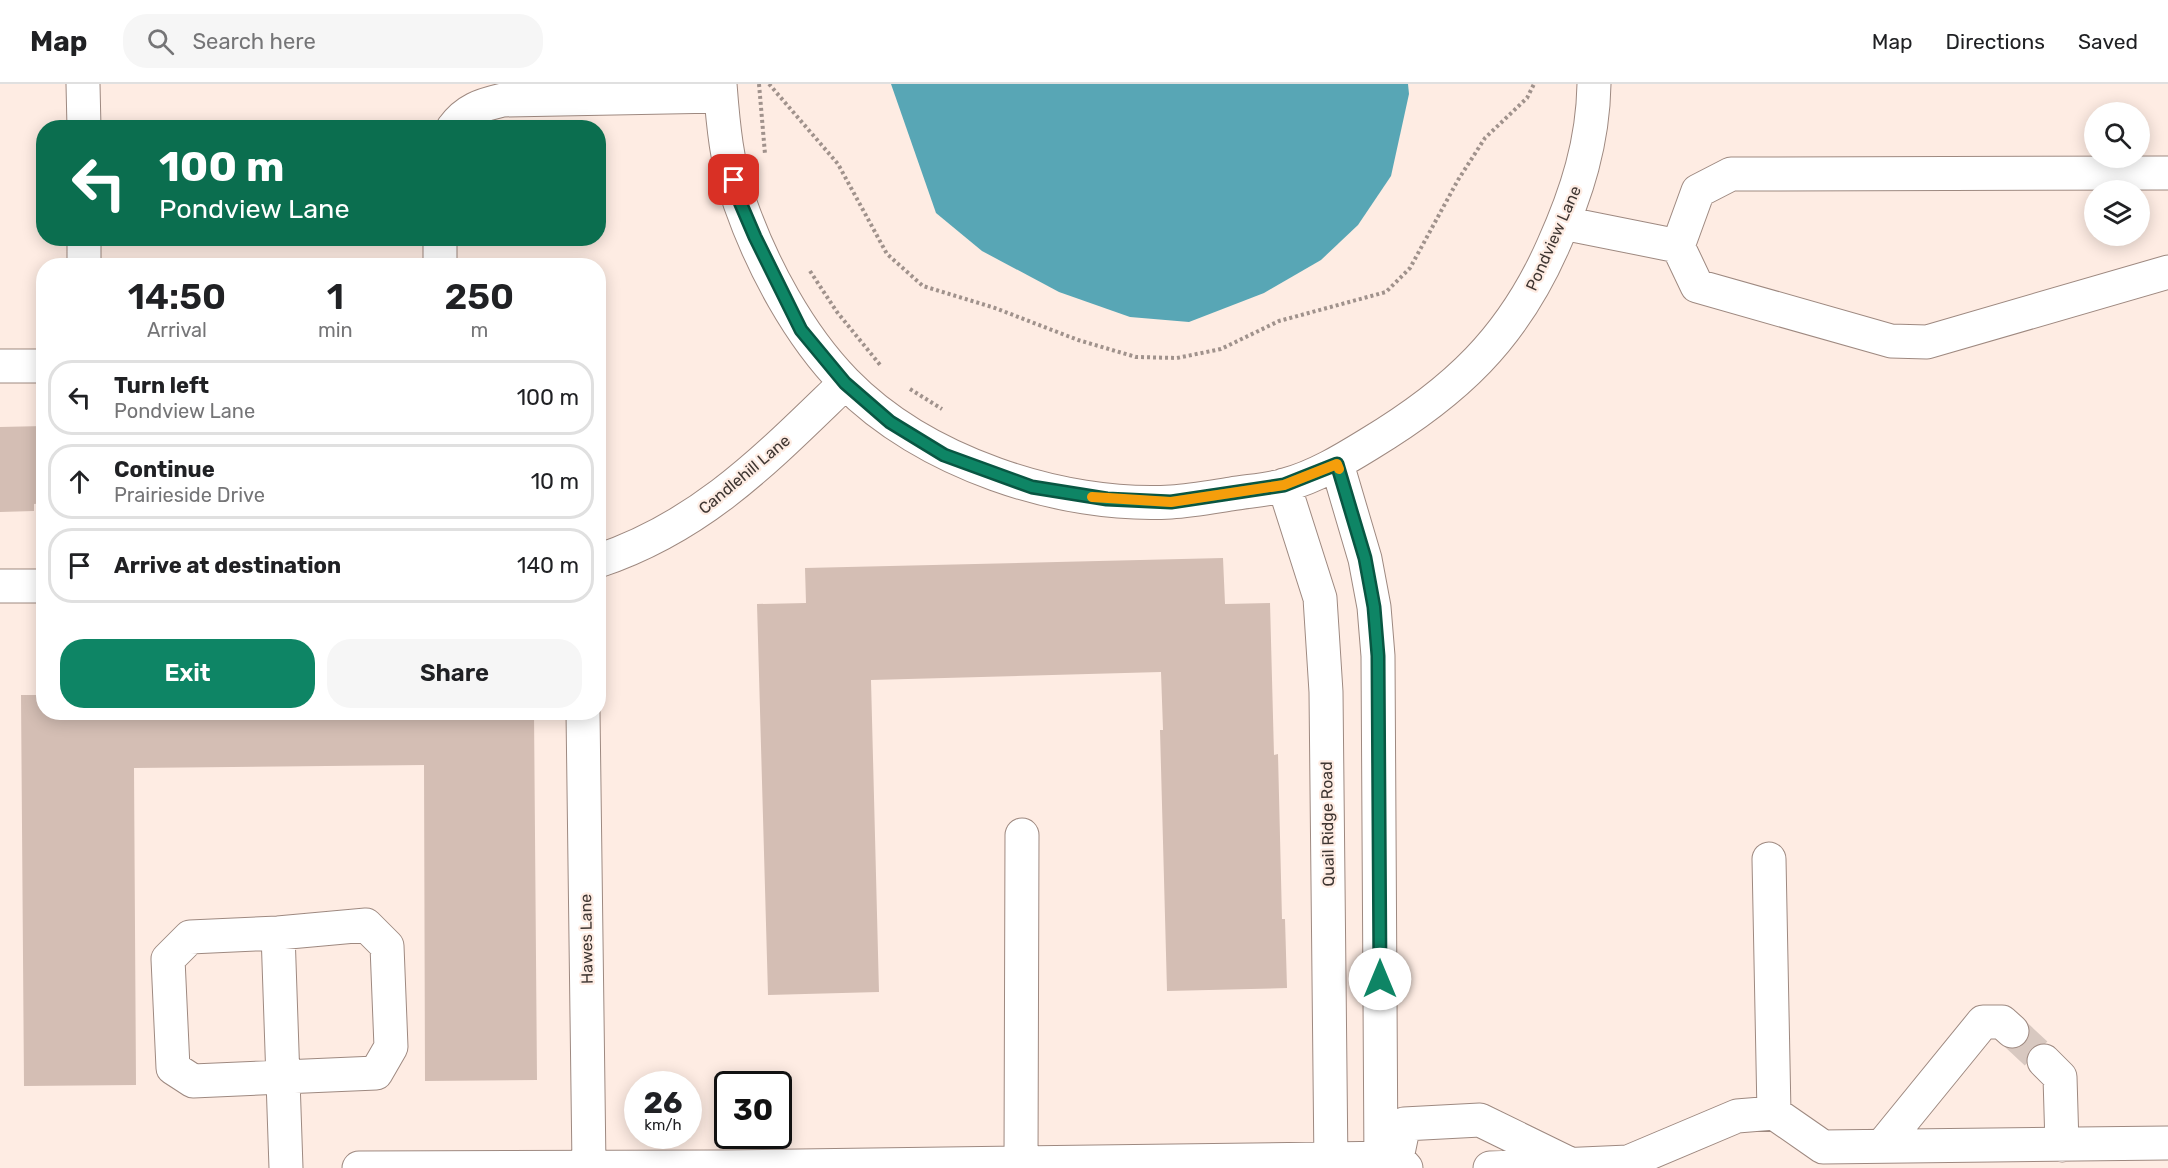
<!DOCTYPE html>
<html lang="en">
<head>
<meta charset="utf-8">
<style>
  body { margin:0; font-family:Rubik,sans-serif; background:#f6f6f6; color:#202124; height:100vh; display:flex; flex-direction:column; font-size:22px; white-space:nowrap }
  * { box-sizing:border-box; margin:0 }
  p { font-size:20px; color:#757577 }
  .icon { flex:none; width:33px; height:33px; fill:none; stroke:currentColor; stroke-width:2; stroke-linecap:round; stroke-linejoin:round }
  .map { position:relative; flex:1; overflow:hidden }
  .sheet { position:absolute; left:36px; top:174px; width:570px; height:462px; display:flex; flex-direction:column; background:#fff; border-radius:24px; box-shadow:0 3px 15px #0003 }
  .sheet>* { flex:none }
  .guide { position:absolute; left:36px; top:36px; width:570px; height:126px; border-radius:24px; box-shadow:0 3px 15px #0003; background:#0b6e4f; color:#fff; overflow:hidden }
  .fabs { position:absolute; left:2084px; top:18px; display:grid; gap:12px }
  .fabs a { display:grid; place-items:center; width:66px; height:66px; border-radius:50%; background:#fff; box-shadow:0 3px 15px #0003; font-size:30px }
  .speed { position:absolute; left:624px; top:987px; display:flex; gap:12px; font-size:30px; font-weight:700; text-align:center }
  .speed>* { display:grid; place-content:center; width:78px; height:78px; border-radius:50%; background:#fff; box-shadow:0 3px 15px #0003; line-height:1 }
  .speed small { font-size:15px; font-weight:400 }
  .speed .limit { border:3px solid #111; border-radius:9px; background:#fff; color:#111 }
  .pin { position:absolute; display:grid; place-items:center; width:51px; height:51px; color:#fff; margin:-26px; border-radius:12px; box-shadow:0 3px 9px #0006 }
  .me { position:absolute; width:66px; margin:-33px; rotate:0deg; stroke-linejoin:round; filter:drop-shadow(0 0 4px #0008) }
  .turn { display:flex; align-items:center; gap:21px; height:126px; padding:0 24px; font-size:27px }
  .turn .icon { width:78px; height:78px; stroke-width:2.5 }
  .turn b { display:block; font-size:42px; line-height:51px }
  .eta { display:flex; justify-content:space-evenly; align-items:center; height:102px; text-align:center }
  .eta b { font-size:36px; font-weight:600; line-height:42px }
  .action { display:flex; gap:12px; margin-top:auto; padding:12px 24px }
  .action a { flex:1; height:69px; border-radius:24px; background:#0e8565; color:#fff; font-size:24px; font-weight:600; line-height:69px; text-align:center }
  .action a+a { background:#f6f6f6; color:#202124 }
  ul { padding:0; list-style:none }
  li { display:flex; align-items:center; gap:18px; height:75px; margin:0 12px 9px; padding:0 12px; border:3px solid #e0e0e0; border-radius:24px }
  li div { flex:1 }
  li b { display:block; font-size:22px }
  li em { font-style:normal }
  header { display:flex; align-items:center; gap:36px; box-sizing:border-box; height:84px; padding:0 30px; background:#fff; border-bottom:2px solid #e0e0e0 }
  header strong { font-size:28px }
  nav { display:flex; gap:33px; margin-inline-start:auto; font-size:21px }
  .search { width:420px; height:54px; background:#f6f6f6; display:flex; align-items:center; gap:15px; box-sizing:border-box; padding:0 21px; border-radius:24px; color:#757577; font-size:22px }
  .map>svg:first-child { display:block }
</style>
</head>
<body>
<header>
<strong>Map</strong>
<div class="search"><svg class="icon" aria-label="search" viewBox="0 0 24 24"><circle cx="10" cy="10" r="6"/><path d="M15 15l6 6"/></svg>Search here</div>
<nav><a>Map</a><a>Directions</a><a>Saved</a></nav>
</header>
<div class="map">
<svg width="2168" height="1084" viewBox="0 0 2168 1084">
  <rect width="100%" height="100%" fill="#feece3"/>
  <path fill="#58a6b5" d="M891,0H1408L1409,10L1391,92L1358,141L1321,176L1264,209L1189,238L1130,233L1059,208L982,167L936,129Z"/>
  <path fill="#d4beb4" d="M44,342V419L34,420V427L0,428V343Z
    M1223,474L1225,520L1270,519L1274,671L1278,670L1282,835H1285L1287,904L1167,907L1160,646H1163L1161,588L871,596L879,908L768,911L757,520L806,519L805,484Z
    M21,611H44V628H534L537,996L425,997L424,681L134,684L136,1001L24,1002Z"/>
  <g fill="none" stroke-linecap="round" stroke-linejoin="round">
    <path stroke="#d8c8c0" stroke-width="33" stroke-dasharray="33 16" stroke-linecap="butt" d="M2012,947L2044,977"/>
    <defs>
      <path id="minor" d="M83,0L84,44
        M720,0C723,40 727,82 740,119C762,182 799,251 845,298C923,378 1060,424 1171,418C1191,417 1212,413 1231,410C1249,407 1268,406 1285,401C1315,393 1343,376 1369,360C1455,308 1512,255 1553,162C1577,109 1593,58 1594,0
        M453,44C466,26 481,21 503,16L721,12
        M2168,89L1731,90L1698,107L1678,162L1697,202L1891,257L1927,258L2168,188
        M1563,139L1678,162
        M84,154V182
        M440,154V182
        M0,282H44
        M1337,380L1365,475L1374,523L1378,572L1381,1084
        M1284,401L1320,514L1326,608L1331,1084
        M598,477C703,442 768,373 845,299
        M0,502H44
        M583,628L589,1082
        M1769,775L1774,1029
        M366,841L387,862L391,963L376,989L193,997L173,984L168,875L190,853L278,849Z
        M278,849L286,1084
        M2044,977L2060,993L2062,1061
        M1882,1062L1983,938H2002L2012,947
        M1397,1074L1404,1040L1480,1036L1568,1079
        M1021,1079L1022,751
        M359,1084L720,1083L1397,1074L1406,1084
        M1490,1084L1628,1078L1737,1032L1774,1029L1823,1063L2168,1059"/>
    </defs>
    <use href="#minor" stroke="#9e8980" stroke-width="35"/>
    <path stroke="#a0928c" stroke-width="4" stroke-dasharray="3 3" stroke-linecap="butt" d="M759,0L765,70
      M769,0L838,80L887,170L923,202L995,224L1078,256L1136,273L1177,274L1221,265L1279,237L1386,208L1410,184L1458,96L1485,54L1527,14L1534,0
      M810,187L837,228L881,282
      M910,305L942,325"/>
    <use href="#minor" stroke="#fff" stroke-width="33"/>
  </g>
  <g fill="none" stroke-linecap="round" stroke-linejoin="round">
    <defs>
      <path id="route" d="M734,96L740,118L755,153L801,246L845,299L890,338L944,371L1032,403L1107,415L1171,418L1284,401L1337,380L1365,474L1374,523L1378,572L1380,895"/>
    </defs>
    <use href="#route" stroke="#095642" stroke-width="15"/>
    <use href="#route" stroke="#0e8565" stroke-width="10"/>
    <path stroke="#f59e0b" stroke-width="10" d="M1092,413L1171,418L1284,401L1337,380L1339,385"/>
  </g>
  <g text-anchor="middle" stroke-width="4.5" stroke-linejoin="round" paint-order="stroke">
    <g font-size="16" fill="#3f3632" stroke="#feece3">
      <text transform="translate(1553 154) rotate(-66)" y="6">Pondview Lane</text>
      <text transform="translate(744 390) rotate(-40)" y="6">Candlehill Lane</text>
      <text transform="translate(1327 740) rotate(-91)" y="6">Quail Ridge Road</text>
      <text transform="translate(586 855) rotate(-91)" y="6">Hawes Lane</text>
    </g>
  </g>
</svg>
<div class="fabs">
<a><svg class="icon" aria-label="search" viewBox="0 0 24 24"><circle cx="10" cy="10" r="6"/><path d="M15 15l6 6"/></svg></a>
<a><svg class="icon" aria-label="layers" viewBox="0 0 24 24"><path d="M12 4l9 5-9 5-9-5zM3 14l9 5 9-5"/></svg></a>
</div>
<div class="speed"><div>26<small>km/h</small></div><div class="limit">30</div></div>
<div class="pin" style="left:734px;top:96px;background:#d93025"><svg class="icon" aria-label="arrive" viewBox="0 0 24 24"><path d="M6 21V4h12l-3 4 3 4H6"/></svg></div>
<svg class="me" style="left:1380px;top:895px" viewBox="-20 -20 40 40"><circle r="19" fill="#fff"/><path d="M0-13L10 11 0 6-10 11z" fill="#0e8565"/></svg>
<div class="guide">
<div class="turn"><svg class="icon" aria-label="left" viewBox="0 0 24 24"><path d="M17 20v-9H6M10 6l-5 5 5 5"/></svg><div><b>100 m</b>Pondview Lane</div></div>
</div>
<section class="sheet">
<div class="eta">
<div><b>14:50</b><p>Arrival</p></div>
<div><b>1</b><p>min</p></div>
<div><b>250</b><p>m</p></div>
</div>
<ul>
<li><svg class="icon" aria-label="left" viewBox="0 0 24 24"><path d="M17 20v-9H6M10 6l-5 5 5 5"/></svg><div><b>Turn left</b><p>Pondview Lane</p></div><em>100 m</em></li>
<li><svg class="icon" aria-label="ahead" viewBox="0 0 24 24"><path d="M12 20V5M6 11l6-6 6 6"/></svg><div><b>Continue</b><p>Prairieside Drive</p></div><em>10 m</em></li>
<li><svg class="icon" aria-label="arrive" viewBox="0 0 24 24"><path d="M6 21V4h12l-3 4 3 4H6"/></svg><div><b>Arrive at destination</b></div><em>140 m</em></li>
</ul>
<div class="action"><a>Exit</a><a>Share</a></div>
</section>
</div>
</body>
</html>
